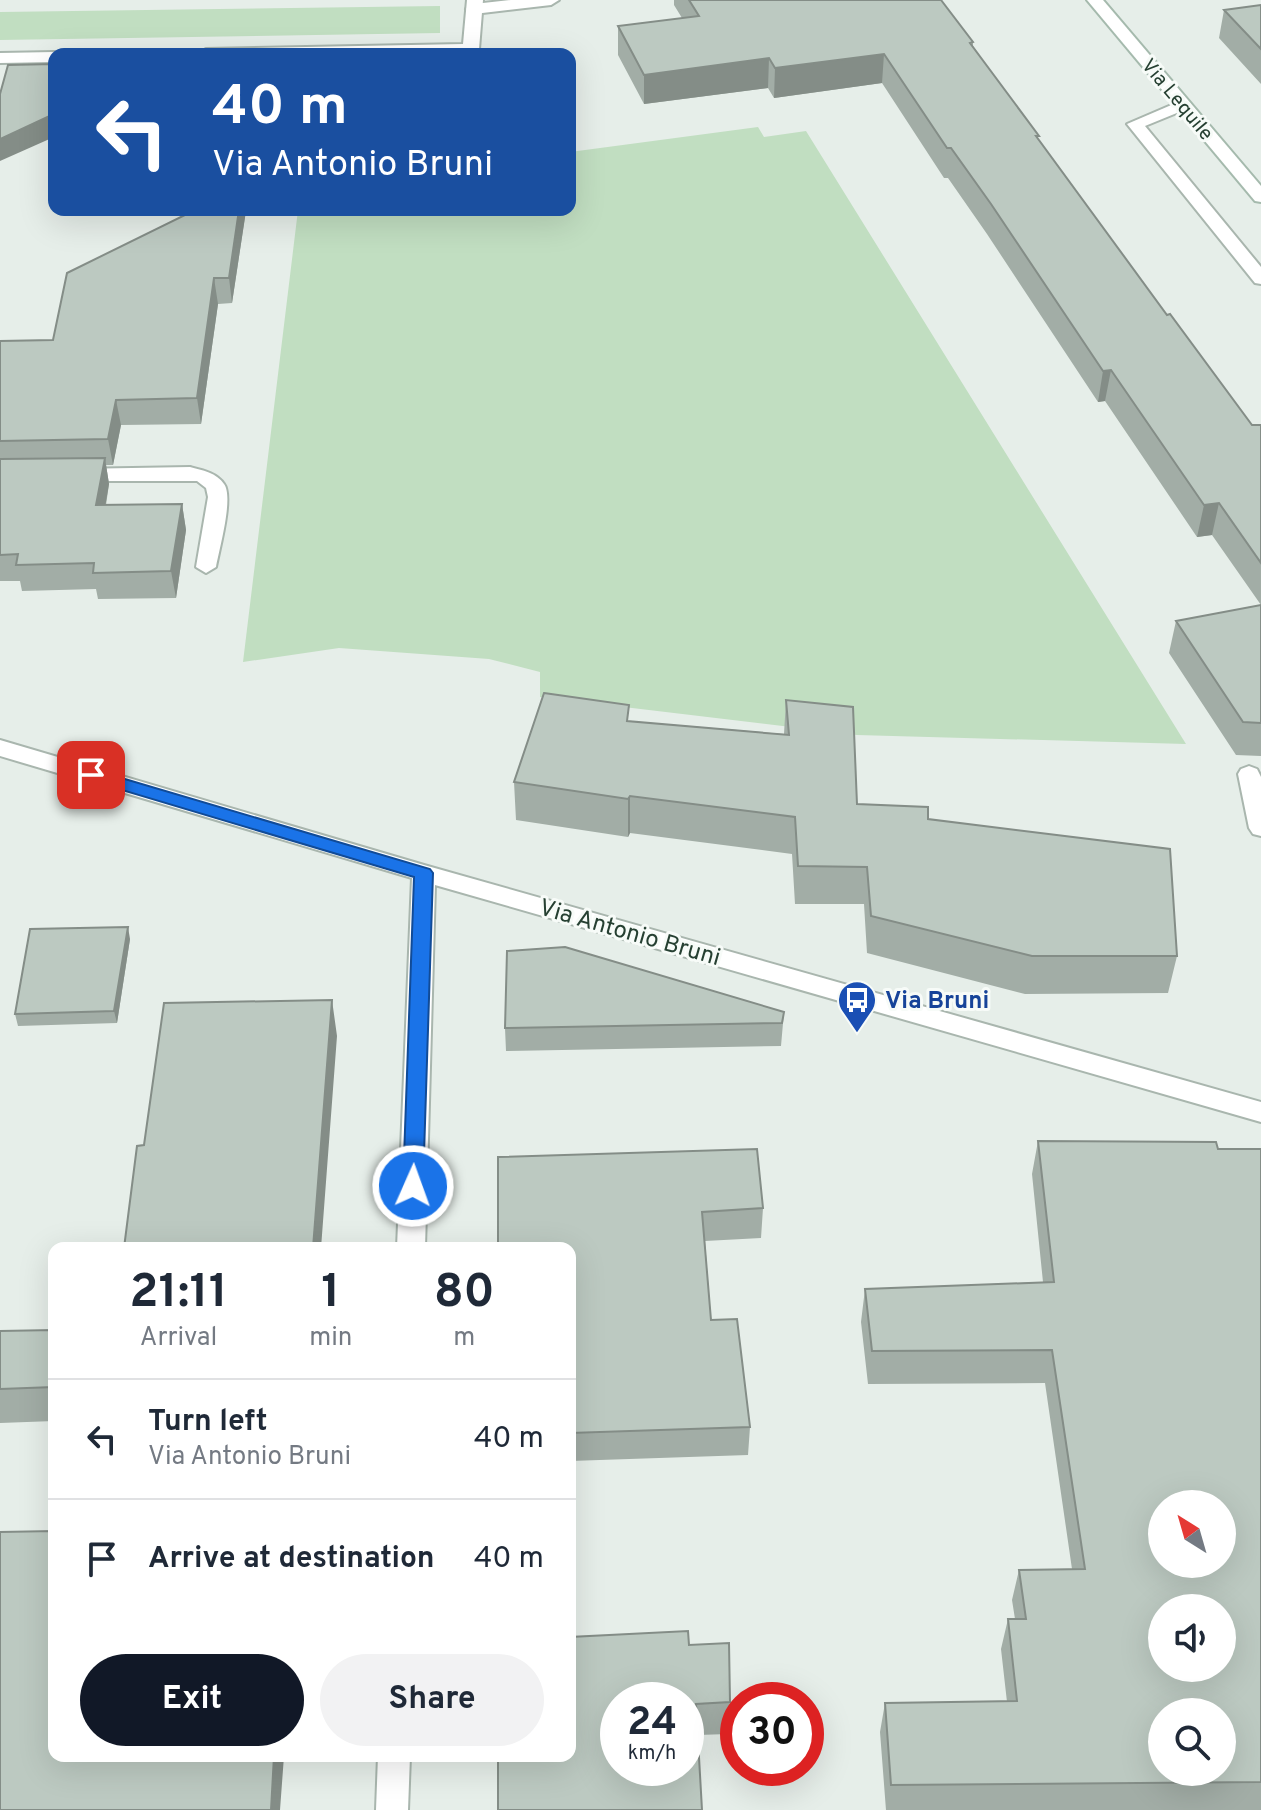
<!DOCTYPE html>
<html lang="en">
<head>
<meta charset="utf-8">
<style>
  body { margin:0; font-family:Overpass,sans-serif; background:#f2f2f3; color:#1f2937; height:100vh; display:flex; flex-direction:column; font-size:30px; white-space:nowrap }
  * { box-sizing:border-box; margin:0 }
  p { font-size:26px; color:#747a83 }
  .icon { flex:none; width:44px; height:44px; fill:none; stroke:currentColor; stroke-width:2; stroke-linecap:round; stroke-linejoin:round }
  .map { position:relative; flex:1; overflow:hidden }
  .details { position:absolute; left:48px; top:1242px; width:528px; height:520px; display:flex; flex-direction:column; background:#fff; border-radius:16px; box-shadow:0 8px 32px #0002 }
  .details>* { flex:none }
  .hud { position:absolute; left:48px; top:48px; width:528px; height:168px; border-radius:16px; box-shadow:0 8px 32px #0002; background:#1a4fa0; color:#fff; overflow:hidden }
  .needle { width:52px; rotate:323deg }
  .controls { position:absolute; left:1148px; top:1490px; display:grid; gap:16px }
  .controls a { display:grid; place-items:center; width:88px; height:88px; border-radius:50%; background:#fff; box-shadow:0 8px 32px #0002; font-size:40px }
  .speed { position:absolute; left:600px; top:1682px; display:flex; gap:16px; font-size:40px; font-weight:700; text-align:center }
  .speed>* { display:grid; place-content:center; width:104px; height:104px; border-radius:50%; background:#fff; box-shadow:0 8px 32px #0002; line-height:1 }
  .speed small { font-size:20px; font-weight:400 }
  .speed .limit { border:12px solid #d22; background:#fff; color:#111 }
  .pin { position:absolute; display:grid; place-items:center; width:68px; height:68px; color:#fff; margin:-34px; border-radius:16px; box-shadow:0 4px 12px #0006 }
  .me { position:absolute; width:88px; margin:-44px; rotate:2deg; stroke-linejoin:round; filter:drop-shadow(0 0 6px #0008) }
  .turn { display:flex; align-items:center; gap:28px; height:168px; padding:0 32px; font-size:36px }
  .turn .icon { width:104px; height:104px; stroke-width:2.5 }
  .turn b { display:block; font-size:56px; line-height:68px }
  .eta { display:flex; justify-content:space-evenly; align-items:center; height:136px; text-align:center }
  .eta b { font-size:48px; font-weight:700; line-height:56px }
  .action { display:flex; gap:16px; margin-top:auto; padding:16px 32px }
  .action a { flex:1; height:92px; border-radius:48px; background:#111827; color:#fff; font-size:32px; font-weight:700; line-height:92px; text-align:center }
  .action a+a { background:#f2f2f3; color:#1f2937 }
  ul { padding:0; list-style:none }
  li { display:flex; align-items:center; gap:24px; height:120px; padding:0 32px; border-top:2px solid #e0e1e3 }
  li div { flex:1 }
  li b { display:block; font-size:30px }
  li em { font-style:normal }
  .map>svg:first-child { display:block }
</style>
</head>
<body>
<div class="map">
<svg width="1261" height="1810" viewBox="0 0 1261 1810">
  <rect width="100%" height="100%" fill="#e6eee9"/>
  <path fill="#c1dec1" d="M440,6V33L0,40V12Z
    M758,127L764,137L806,131L1186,744L857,735L540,697V672L489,659L339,648L243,662L298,210H570V152Z"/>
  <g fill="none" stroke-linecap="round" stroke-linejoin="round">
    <defs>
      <path id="service" d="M511,0H559L551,5L474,14L466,9L474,4Z
        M1183,100L1191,105L1189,108L1145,126L1261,267V284L1255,283L1127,124Z
        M190,467C202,470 217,473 224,484C234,497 219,550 216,567L206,573L196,567L208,497L206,488L197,481H74L64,475L74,469Z"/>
      <path id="minor" d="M467,0H483L479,49L471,54H198L206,49L463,44Z
        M54,52L60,54H54V62L0,63V53Z
        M0,740L424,865L1261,1102V1122L435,885L425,1248H397L412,878L0,756Z
        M1249,766L1257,769L1261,777V836L1253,834L1249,828L1238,774L1241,769Z
        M378,1756H410L408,1810H376Z"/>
      <path id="secondary" d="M1087,0H1103L1261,186V202L1255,201Z"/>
    </defs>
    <use href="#service" stroke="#a9b6ae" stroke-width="4"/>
    <use href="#minor" stroke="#a9b6ae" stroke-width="4"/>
    <use href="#secondary" stroke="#a5baad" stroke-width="4"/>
    <use href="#service" fill="#fff" fill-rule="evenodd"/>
    <use href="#minor" fill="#fff" fill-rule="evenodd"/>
    <use href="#secondary" fill="#fff" fill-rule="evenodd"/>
  </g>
  <path fill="#a2ada6" d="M674,0H941L973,42V46L1038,139L1167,315L1252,425H1261V756L1236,755L1169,653L1176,621L1261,605L1212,535L1197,537L1105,401L1098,402L987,234L948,178H944L882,83L774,98L768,88L644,104L618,55V26L682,18L674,5Z
    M1261,5V84L1219,38L1224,10Z
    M246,210L232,303L218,304L201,424L121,425L113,465H106L109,484L106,505L182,504L186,530L176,598L98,599L96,589L22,591L20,581H0V341L53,340Z
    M786,700L857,804L928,819L1177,956L1168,993L1025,994L867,953L864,904H795L792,854L630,833L628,837L516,820L514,782L629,721L784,734Z
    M130,939L117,1023L18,1026L15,1014Z
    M784,1012L781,1046L506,1051L505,1028Z
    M1038,1141L1218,1149H1261V1810H886L880,1732L885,1703L1007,1702L1001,1649L1008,1619H1015L1012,1600L1019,1570L1072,1569L1045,1383L868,1384L861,1322L865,1289L1043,1282L1032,1174Z
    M498,1157L763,1208L761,1238L705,1241L711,1320L750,1427L748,1455L570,1461V1248Z
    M54,1330V1421L0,1423V1331Z
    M689,1645L730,1702L728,1734L698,1735Z"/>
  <path fill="#848d87" d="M884,54L882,83L774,98L775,68Z
    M769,58L768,88L644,104V75Z
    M54,114V137L0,161V139Z
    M239,210H246V211L232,303L229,278Z
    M214,278L218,304L201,424L197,398Z
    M1111,370L1105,401L1098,402L1103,371Z
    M116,400L121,425L113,465L108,439Z
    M105,458L109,484L101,531L96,505Z
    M1219,503L1212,535L1197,537L1204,505Z
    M182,504L186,530L176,598L171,571Z
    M630,796V833L628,837V799Z
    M128,927L130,939L117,1023L114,1011Z
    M332,1000L337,1036L321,1248H313Z
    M274,1756H284L280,1810H271Z"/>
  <path fill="#bcc9c1" stroke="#848d87" stroke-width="2" fill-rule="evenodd" d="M689,0H941L973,42L970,43L1039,136H1036L1167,315L1170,314L1252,425H1261V563L1219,503L1204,505L1111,370L1103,371L991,204L951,148H947L884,54L775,68L769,58L644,75L618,26L699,16Z
    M1261,5V49L1224,10Z
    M54,64V114L0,139V94L8,65Z
    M195,210H239L229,278H214L197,398L116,400L108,439L0,441V341L53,340L67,273Z
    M105,458L96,505L182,504L171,571L93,573L94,563L16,565L18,554L0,555V459Z
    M1261,605V723L1243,722L1176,621Z
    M544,693L629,705L627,721L789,735L786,700L853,707L857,804L928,807V819L1170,849L1177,956H1032L871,916L867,867L798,866L795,817L630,796L628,799L514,782Z
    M128,927L114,1011L15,1014L30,929Z
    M565,947L784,1012L782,1023L505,1028L507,951Z
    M332,1000L313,1248H124L137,1146L144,1145L164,1003Z
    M1038,1141L1216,1142L1218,1149H1261V1782L891,1785L885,1703L1017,1701L1008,1619H1026L1019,1570L1085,1569L1052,1350L872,1351L865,1289L1054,1282ZM1162,1504H1222V1564H1162ZM1162,1608H1222V1668H1162ZM1162,1712H1222V1772H1162Z
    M757,1149L763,1208L702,1212L711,1320L737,1319L750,1427L570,1433V1248H498V1157Z
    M54,1330V1387L0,1389V1331Z
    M54,1531V1756H274L271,1810H0V1532Z
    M688,1631L689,1645L729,1643L730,1702L696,1704L702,1810H498V1756H570V1637ZM618,1700H686V1768H618Z"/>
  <path fill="#1a73e8" stroke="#114b97" stroke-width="2" d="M91,769L430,869L433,873L423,1186L420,1191H406L403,1186L414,877L85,779L82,775Z"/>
  <defs>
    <symbol id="bus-pin" viewBox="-11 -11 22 30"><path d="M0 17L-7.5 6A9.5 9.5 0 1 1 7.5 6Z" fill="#1a4fb4" stroke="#f7fbf8"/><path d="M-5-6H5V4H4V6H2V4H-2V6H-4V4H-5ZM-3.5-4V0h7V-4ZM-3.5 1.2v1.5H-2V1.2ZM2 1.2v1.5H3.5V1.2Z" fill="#fff"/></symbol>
  </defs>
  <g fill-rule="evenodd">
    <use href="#bus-pin" x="835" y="978" width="44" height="60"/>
  </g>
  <g text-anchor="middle" stroke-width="6" stroke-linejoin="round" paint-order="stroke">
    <g font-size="20" fill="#264032" stroke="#f7fbf8">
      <text transform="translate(1178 99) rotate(50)" y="7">Via Lequile</text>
    </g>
    <g font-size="24" fill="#264032" stroke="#f7fbf8">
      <text transform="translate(630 932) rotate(16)" y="8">Via Antonio Bruni</text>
    </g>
    <g font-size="24" font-weight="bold" fill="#164399" stroke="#f7fbf8" text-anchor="start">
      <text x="885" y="1008">Via Bruni</text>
    </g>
  </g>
</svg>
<div class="controls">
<a><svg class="needle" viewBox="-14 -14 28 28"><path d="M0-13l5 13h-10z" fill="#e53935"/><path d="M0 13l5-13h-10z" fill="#747a83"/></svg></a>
<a><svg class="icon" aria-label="sound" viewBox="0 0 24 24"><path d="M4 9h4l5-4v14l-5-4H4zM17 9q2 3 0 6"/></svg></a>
<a><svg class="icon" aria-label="search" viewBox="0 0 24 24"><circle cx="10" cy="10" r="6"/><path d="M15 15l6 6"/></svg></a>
</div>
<div class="speed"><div>24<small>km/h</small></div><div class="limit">30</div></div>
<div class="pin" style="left:91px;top:775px;background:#d93025"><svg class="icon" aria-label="arrive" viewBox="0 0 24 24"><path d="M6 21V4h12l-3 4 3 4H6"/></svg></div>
<svg class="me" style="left:413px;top:1186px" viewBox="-20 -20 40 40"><circle r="17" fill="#1a73e8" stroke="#fff" stroke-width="3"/><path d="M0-11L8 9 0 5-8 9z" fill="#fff"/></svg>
<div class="hud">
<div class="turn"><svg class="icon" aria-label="left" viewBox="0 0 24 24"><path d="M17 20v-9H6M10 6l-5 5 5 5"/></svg><div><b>40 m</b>Via Antonio Bruni</div></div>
</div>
<section class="details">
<div class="eta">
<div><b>21:11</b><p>Arrival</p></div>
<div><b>1</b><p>min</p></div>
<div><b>80</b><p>m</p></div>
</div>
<ul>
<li><svg class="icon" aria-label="left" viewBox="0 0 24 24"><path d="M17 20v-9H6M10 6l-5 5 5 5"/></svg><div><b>Turn left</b><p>Via Antonio Bruni</p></div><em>40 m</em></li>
<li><svg class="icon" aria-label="arrive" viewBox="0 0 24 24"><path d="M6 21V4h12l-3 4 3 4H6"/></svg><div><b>Arrive at destination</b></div><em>40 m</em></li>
</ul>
<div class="action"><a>Exit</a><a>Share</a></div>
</section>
</div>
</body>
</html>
